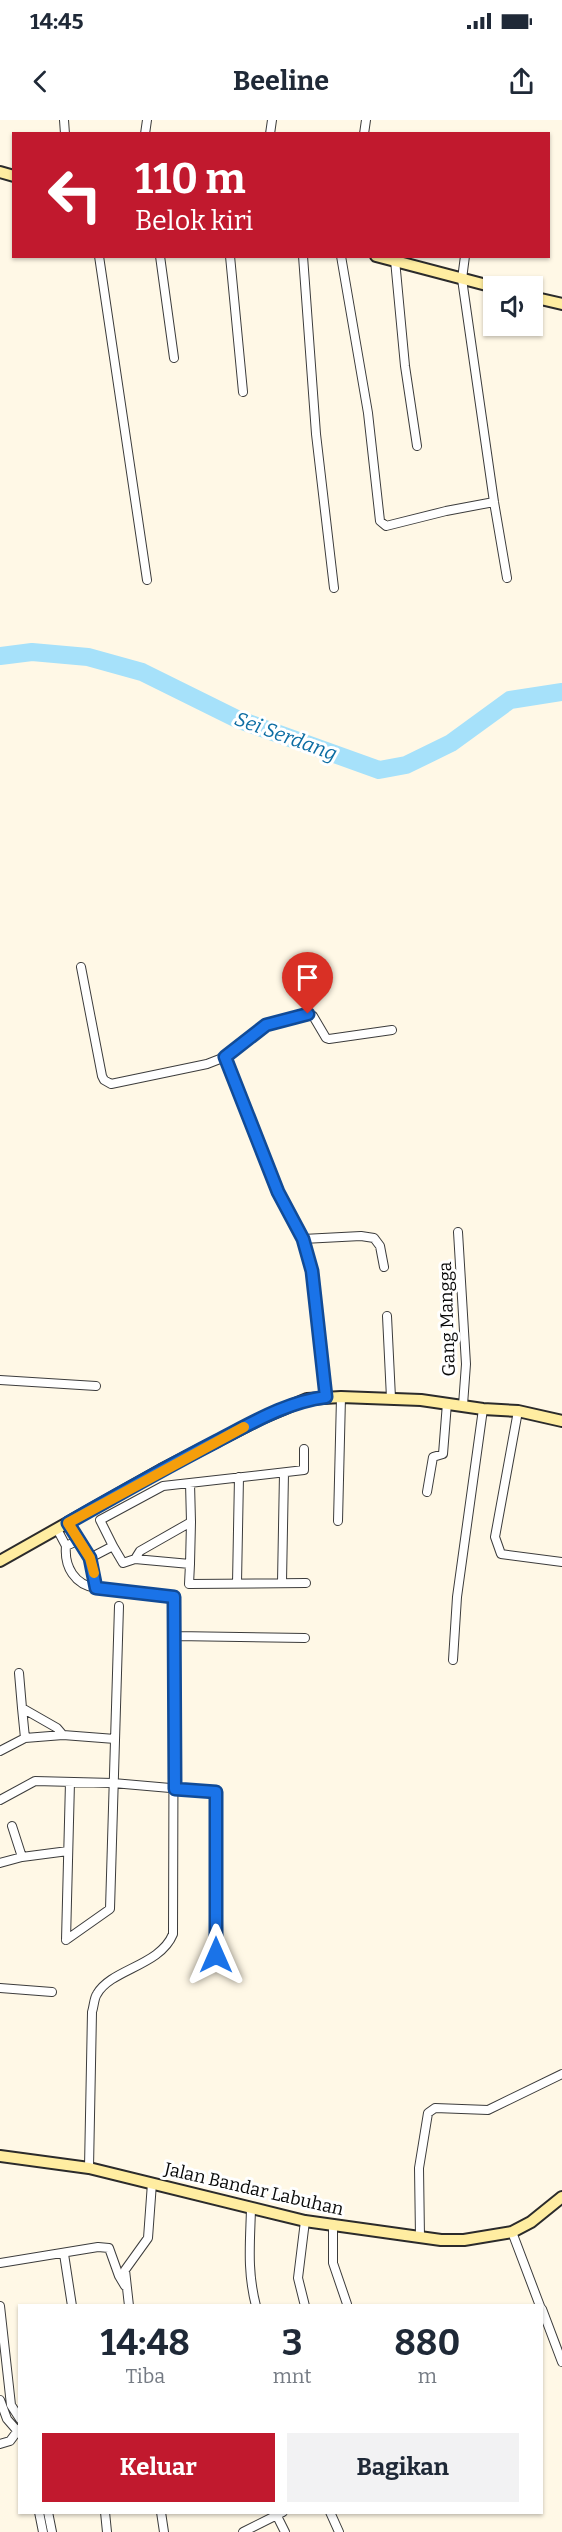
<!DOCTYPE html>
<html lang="id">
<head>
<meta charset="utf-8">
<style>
  body { margin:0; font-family:Bitter,serif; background:#f2f2f3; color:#1f2937; height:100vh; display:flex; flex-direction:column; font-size:22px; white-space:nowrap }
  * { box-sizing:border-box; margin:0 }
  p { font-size:20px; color:#747a83 }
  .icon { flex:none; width:33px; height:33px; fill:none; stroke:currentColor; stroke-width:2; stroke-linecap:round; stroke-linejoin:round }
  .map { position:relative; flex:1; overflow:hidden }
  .drawer { position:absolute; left:18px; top:2184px; width:525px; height:210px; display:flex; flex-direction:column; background:#fff; border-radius:0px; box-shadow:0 2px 4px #0004 }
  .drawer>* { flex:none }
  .banner { position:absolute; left:12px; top:12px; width:538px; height:126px; border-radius:0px; box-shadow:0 2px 4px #0004; background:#c1192e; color:#fff; overflow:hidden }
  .fabs { position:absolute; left:483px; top:156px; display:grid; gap:12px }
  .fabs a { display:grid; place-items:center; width:60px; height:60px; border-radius:0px; background:#fff; box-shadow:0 2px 4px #0004; font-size:30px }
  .pin { position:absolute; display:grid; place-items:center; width:51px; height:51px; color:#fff; margin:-62px -26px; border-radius:50% 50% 50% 0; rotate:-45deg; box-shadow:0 0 6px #0007 }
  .pin .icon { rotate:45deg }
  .me { position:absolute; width:66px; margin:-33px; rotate:0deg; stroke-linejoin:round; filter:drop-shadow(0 0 4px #0008) }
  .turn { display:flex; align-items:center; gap:21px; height:126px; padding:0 24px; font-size:27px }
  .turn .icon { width:78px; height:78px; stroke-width:2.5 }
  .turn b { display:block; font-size:42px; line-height:51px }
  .eta { display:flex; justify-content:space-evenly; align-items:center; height:102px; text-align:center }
  .eta b { font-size:36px; font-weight:700; line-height:42px }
  .action { display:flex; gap:12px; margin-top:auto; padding:12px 24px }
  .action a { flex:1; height:69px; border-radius:0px; background:#c1192e; color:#fff; font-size:24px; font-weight:700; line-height:69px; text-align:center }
  .action a+a { background:#f2f2f3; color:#1f2937 }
  .status { display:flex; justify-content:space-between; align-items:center; height:42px; padding:0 30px; background:#fff; direction:ltr }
  .status svg { height:16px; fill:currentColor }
  header { display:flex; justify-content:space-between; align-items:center; height:78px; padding:0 24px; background:#fff; font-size:27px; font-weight:700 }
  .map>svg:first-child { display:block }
</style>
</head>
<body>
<div class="status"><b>14:45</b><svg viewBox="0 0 49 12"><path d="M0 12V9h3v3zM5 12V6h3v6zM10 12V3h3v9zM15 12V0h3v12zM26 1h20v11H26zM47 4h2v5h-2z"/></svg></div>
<header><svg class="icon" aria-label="back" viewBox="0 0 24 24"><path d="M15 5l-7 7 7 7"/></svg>Beeline<svg class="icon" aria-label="share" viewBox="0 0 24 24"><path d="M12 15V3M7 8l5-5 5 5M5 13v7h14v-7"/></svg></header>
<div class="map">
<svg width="562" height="2412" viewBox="0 0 562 2412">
  <rect width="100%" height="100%" fill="#fff8e6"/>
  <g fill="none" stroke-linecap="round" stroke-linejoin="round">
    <path stroke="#a6e1fa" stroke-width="18" d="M0,536L32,532L88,537L142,552L237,599L379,650L406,645L451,623L510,580L562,572"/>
    <defs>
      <path id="street" d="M64,0L65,14
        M145,14L147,0
        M270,14L272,0
        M364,14L366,0
        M99,136L147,460
        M160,136L174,238
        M230,136L243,272
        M303,136L316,314L334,468
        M341,136L368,293L380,401L386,406L446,391L494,382
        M465,136L462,159L494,382L507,458
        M395,140L405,246L417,326
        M81,847L102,956L104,960L111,964L207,944L225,937L266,905L308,894L313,896L326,918L329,919L392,910
        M225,937L278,1072L303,1119L312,1151L326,1277
        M458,1112L466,1244L463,1285
        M303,1119L361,1116L374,1118L380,1126L384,1147
        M387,1196L391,1278
        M0,1260L96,1266
        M518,1291L495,1417L501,1434L562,1442
        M427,1372L433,1337L443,1334L447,1283
        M338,1401L341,1277
        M68,1403L77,1421
        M57,1409L66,1426
        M113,1426L123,1443L135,1439L140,1431L191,1402L190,1363
        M90,1438L113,1426L100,1400L163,1366L304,1350V1329
        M135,1439L190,1444L191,1402
        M190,1444L189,1464L306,1463
        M282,1462L284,1353
        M237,1463L239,1357
        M175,1516L305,1518
        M453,1540L457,1477L483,1289
        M19,1553L22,1588L57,1608L63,1615
        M22,1588L25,1618
        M0,1631L25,1618L63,1615L115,1619
        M0,1680L35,1661L113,1663L216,1672L215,1835
        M12,1706L22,1737
        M0,1743L22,1737L68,1731
        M66,1820L110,1789L119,1486
        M66,1820L70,1662
        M0,1868L52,1872
        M89,2048L92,1892C94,1886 94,1878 97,1874C111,1849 160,1846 173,1814L174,1477L96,1468C75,1465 64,1447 66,1426L77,1421L90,1438L96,1468
        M251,2089C250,2124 247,2151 256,2186
        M305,2101L298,2158L305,2186
        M333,2106V2143L347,2184
        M512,2112L540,2186
        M420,2117L419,2048L428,1993L435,1988L488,1990L562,1954
        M64,2134L72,2186
        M0,2143L98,2127L109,2128L119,2156L125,2166
        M0,2186L11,2285L20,2299
        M129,2186L125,2150L148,2118L152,2063
        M542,2189L562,2242
        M0,2280L7,2299L20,2314
        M0,2324L10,2321L19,2309
        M39,2392L43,2412
        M48,2392L52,2412
        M105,2392L107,2412
        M161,2392L164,2412
        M275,2392L285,2412
        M330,2392L339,2412
        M243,2412L283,2392"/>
      <path id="secondary" d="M0,52L14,56
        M376,136L494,167
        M532,177L562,184
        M0,1441L161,1350L262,1298L307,1279L341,1277L421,1280L483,1289L518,1291L562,1301
        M0,2036L89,2048L305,2101L441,2120H464L512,2112L531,2102L562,2077"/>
    </defs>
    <use href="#street" stroke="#3c3c3c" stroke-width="10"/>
    <use href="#secondary" stroke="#2b2b2b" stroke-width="14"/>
    <use href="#street" stroke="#fff" stroke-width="8"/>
    <use href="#secondary" stroke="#ffeda1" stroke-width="10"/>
  </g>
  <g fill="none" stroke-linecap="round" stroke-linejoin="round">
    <defs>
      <path id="route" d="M216,1835V1672L175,1669L174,1477L96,1468L90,1438L68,1403C117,1375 167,1347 217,1321C252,1303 286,1282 326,1277L312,1151L303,1119L278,1072L225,937L266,905L308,894"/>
    </defs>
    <use href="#route" stroke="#114b97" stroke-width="15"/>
    <use href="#route" stroke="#1a73e8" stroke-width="10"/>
    <path stroke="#f59e0b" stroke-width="10" d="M94,1453L90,1438L68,1403L244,1307"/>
  </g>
  <g text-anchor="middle" stroke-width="6" stroke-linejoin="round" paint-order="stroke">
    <g font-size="18" fill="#090909" stroke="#fff">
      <text transform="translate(447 1199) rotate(-92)" y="6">Gang Mangga</text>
      <text transform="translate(254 2069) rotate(13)" y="6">Jalan Bandar Labuhan</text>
    </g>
    <g font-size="20" font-style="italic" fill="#0c6ca2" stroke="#fff">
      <text transform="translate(286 616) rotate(20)" y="7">Sei Serdang</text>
    </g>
  </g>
</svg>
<div class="fabs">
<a><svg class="icon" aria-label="sound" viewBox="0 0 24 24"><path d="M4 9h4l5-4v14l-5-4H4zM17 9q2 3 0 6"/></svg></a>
</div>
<div class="pin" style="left:308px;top:894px;background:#d93025"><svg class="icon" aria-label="arrive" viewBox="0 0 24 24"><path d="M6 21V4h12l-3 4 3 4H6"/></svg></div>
<svg class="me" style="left:216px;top:1835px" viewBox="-20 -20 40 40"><path d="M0-17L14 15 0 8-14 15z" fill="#1a73e8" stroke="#fff" stroke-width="4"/></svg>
<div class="banner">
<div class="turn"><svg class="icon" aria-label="left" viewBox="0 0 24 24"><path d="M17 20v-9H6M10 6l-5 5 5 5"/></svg><div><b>110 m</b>Belok kiri</div></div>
</div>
<section class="drawer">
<div class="eta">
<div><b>14:48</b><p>Tiba</p></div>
<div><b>3</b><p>mnt</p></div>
<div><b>880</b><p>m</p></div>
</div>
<div class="action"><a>Keluar</a><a>Bagikan</a></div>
</section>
</div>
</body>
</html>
